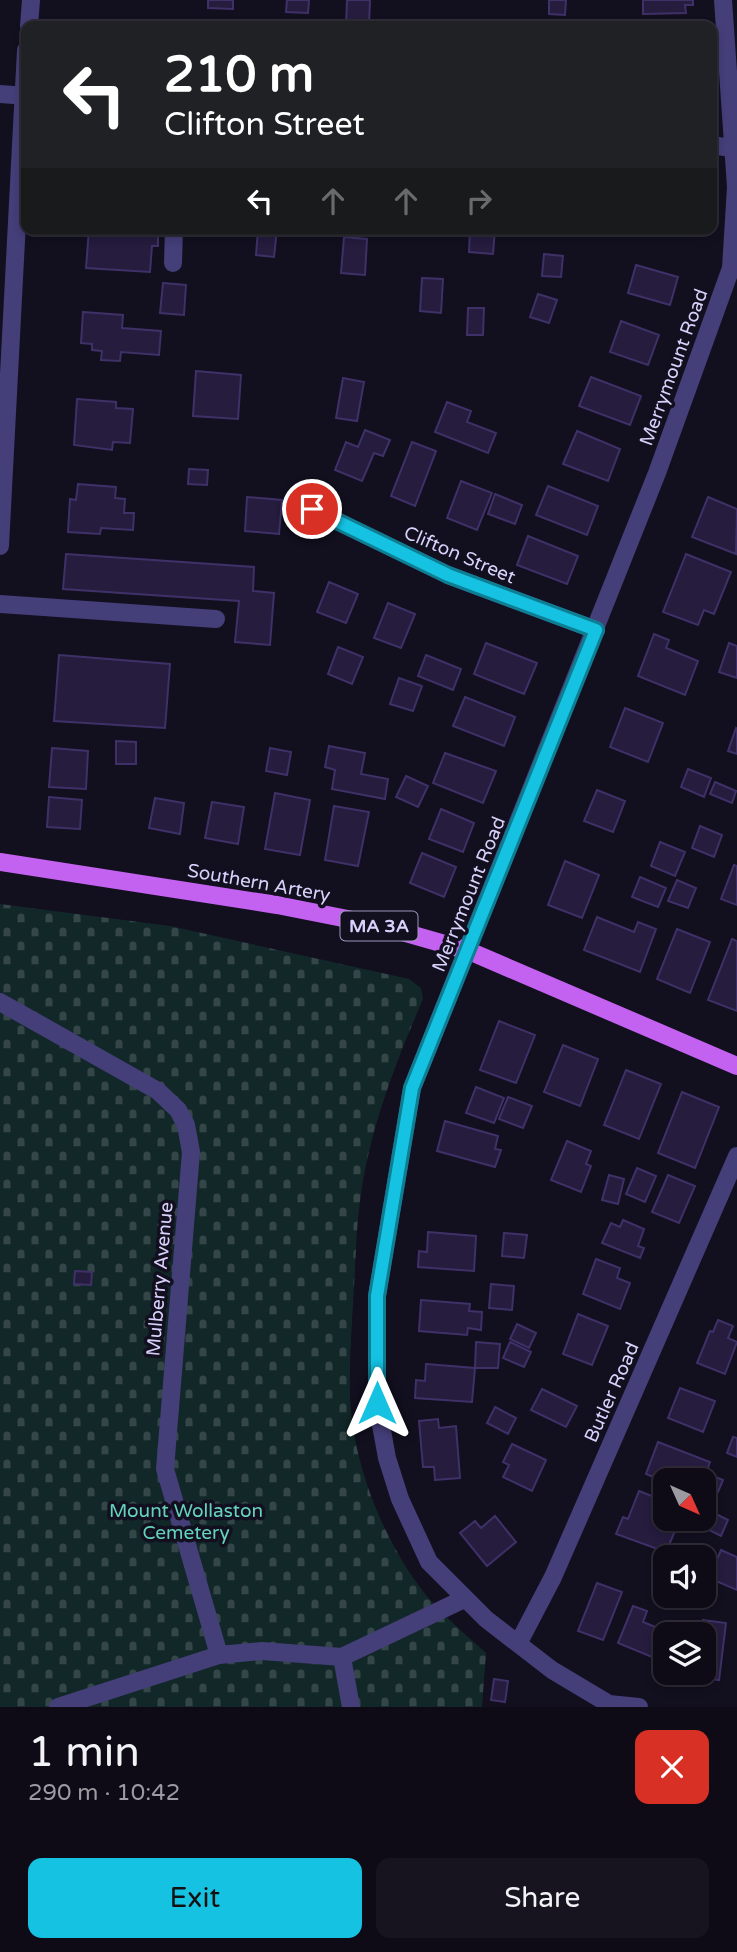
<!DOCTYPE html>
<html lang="en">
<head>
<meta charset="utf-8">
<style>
  body { margin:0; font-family:"Varela Round",sans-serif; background:#171420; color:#f1f3f6; height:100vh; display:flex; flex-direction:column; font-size:26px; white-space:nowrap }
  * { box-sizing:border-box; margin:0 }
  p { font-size:23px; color:#9b9ba1 }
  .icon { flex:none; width:38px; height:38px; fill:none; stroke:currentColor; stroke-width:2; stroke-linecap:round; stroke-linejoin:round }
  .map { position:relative; height:1707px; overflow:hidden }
  .details { display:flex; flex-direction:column; background:#0e0b17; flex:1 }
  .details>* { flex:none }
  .top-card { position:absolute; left:21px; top:21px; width:696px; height:214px; border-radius:14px; box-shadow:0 4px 10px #0003,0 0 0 2px #2e2b36; background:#202124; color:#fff; overflow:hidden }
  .needle { width:46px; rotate:135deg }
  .buttons { position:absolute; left:653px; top:1468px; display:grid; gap:14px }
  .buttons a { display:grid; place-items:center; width:63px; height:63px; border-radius:14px; background:#0e0b17; box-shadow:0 4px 10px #0003,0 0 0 2px #2e2b36; font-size:35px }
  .pin { position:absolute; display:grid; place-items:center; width:60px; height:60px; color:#fff; margin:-30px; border:4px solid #fff; border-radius:50%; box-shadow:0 2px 7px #0007 }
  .me { position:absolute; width:77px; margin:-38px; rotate:0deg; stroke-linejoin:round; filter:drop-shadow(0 0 5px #0008) }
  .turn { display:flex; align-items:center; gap:24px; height:147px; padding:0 28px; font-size:32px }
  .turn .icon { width:91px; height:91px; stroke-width:2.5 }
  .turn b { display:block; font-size:49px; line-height:60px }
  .lanes { display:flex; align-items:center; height:66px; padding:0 28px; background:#0003; justify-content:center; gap:35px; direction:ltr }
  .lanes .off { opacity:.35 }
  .round { display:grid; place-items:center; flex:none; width:74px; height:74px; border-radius:14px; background:#171420 }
  .headline { display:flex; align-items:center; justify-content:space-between; height:119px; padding:0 28px }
  h1 { font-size:42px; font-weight:600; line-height:52px }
  .action { display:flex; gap:14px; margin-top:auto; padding:14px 28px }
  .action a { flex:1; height:80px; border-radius:14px; background:#15c2e2; color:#111; font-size:28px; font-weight:600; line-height:80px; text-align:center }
  .action a+a { background:#171420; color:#f1f3f6 }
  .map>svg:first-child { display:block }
</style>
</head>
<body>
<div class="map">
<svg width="737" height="1707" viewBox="0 0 737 1707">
  <defs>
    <pattern id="cemetery-stones" width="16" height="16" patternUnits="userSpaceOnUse" patternTransform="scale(1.75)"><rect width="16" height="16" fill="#122828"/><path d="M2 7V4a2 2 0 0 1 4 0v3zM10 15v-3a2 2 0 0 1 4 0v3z" fill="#344648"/></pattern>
  </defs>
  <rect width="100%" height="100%" fill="#120f1f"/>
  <path fill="url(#cemetery-stones)" d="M0,904L170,926L409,979L421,988L423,999C395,1064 369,1131 360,1201C356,1229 356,1258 354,1286C352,1323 349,1361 350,1398C353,1462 381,1534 419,1586C437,1611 463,1632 486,1653L482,1707H0Z"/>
  <path fill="#251c3e" stroke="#3f3168" stroke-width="2" d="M208,0H233V9L208,8Z
    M287,0H309L308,13L286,12Z
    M347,0H370L369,26H346Z
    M549,0H566L565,15L549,14Z
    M643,0H693V5H685L686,13L643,14Z
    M128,20L172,23V26H128Z
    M466,21L499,22L498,26H466Z
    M89,229H139V233L158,234V246H152L150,272L86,268Z
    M258,229H277L274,257L256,255Z
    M399,229H441V235L399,232Z
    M470,229H495L493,254L469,252Z
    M551,229H591L590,234Z
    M344,237L367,239L365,275L341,273Z
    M544,254L563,256L561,277L542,276Z
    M636,265L678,277L670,305L628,293Z
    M422,278L443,279L441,313L420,311Z
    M163,283L186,285L184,315L160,313Z
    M538,294L557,300L549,323L530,317Z
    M468,308H484L483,335H467Z
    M83,312L123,315L122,328L161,331L159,355L121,352L120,361L101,360L102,351L92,350V344L81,343Z
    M621,321L659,335L648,365L610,352Z
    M196,371L241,375L238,419L193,416Z
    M591,377L641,396L630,425L579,406Z
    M343,378L364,382L357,421L336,418Z
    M77,399L116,402V408L133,409L130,443L113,442L112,450L74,445Z
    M447,402L471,411L467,422L496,433L488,453L435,432Z
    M365,430L390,440L383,456L374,453L362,481L335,470L346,442L358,447Z
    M577,431L620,449L608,481L563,464Z
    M412,442L436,451L415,506L391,496Z
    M189,469L208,470L207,485L188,484Z
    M461,481L492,493L477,530L447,518Z
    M78,484L116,487L115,498L125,499L124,513H134L133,530L101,528L100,534L68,532L70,499L76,500Z
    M548,486L598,506L587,535L536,515Z
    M495,494L522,505L515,524L488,514Z
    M247,497L282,500L279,534L245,531Z
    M708,497L737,509L736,554L692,537Z
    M528,536L578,556L567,584L517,565Z
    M66,554L254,567L253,591L274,593L270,645L235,642L239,601L63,589Z
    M686,554L731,572L714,614L704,610L698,625L663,612Z
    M329,582L358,594L346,623L317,612Z
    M388,603L415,614L401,648L374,638Z
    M654,634L669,640L666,648L698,661L685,695L638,676Z
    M486,643L537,663L524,694L474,674Z
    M729,643L737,646V678L719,672Z
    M338,647L363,657L352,684L328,674Z
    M59,655L170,664L165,728L54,721Z
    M426,655L461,669L453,690L418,676Z
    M399,678L422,686L413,711L390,704Z
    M465,697L515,717L504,746L453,726Z
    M625,708L663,723L648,762L610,747Z
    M736,728L737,729V754L728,751Z
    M116,741L136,742V764H116Z
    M329,746L365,753L361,774L388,779L385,799L332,789L335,770L325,767Z
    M52,748L88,751L86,789L49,787Z
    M270,748L291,752L287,775L266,771Z
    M445,753L496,771L483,803L433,783Z
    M688,769L711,778L704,797L681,787Z
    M406,776L428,786L418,807L396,797Z
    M715,782L736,791L732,803L710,794Z
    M597,790L625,801L613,832L584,821Z
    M275,793L310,800L300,855L265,849Z
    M49,797L82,800L80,829L47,827Z
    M155,798L184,803L180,834L149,828Z
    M212,802L244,807L238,844L205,838Z
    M334,806L369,812L358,866L325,860Z
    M441,809L474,823L463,852L429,839Z
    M700,826L722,835L714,857L692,848Z
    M660,842L685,852L675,876L651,866Z
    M422,853L456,867L444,897L410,883Z
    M565,861L599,875L582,918L548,905Z
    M734,865L737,866V905L721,899Z
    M640,877L666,888L658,907L632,897Z
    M677,880L696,888L688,908L668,901Z
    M597,917L634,932L638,922L656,929L640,972L584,950Z
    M677,929L710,942L690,993L657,979Z
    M732,939L737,941V1011L708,1000Z
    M499,1021L535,1035L516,1083L480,1070Z
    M563,1045L598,1059L580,1106L544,1092Z
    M626,1070L661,1084L639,1139L604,1125Z
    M476,1087L504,1098L494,1123L466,1113Z
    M682,1092L719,1107L695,1168L658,1153Z
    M508,1097L532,1106L523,1128L499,1119Z
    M445,1121L498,1136L495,1149L501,1150L495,1167L437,1151Z
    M567,1141L591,1151L586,1164L591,1166L581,1192L551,1180Z
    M637,1168L656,1176L645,1202L626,1194Z
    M609,1175L624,1179L618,1204L602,1200Z
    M668,1175L695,1186L679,1223L652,1212Z
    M623,1220L644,1229L638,1246L644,1248L640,1258L602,1243L611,1223L620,1227Z
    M428,1232L476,1236L474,1271L418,1267L419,1251L427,1252Z
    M504,1233L527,1235L524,1258L502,1256Z
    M596,1259L620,1268L617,1278L630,1283L620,1309L583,1294Z
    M75,1271L92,1272L91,1285L74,1284Z
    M491,1284L514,1286L512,1310L489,1308Z
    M421,1300L470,1304L469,1311L482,1312L481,1330L468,1328L467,1335L419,1331Z
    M578,1314L608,1326L592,1365L563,1354Z
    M718,1320L733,1326L728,1338L737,1342L725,1374L697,1363L710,1331L713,1332Z
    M517,1324L536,1333L529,1348L510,1339Z
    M476,1342L500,1344L498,1368H475Z
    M510,1342L531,1352L524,1367L503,1358Z
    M426,1364L475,1368L472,1402L415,1398L416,1380L425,1381Z
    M680,1388L715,1401L703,1432L668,1418Z
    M542,1389L577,1406L566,1427L531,1410Z
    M495,1407L516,1418L508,1434L487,1423Z
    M438,1419L439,1428L456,1426L460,1478L435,1480L434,1467H423L419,1421Z
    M733,1437L737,1438V1457L727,1453Z
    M658,1442L710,1462L706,1473L723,1480L718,1492L704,1486V1480L665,1482L646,1474Z
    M512,1444L546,1460L532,1491L503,1477L509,1465L503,1462Z
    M639,1491L657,1498L652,1510L661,1514L658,1524L675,1531L666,1552L616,1534L623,1517L628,1519Z
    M708,1510L728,1520L721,1536L701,1526Z
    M495,1516L516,1542L487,1566L460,1533L475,1521L481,1528Z
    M721,1550L737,1557V1590L709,1578Z
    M597,1583L622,1592L603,1640L578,1631Z
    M633,1606L647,1611L643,1622L663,1630L652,1657L618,1643Z
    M703,1620L726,1623L719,1680L685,1675L704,1673Z
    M494,1679L508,1681L505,1702L491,1700Z"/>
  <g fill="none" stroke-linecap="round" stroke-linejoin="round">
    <path stroke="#443e79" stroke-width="18" d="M29,26L31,0
      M0,94L26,96
      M712,145L737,149
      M173,263L174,229
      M312,509L448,575L596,630
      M0,546L26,50
      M0,604L216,619
      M0,1002L158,1091L178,1110L186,1125L191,1152L165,1469L219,1655
      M519,1642L553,1577L737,1156
      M342,1657L351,1707
      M58,1707L219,1655L262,1651L342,1657L464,1599
      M639,1707L609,1704L552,1670L486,1619L429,1562L400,1499L387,1458L377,1403V1296L412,1088L657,473L731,268L736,187L723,0"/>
    <path stroke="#c362f0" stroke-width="18" d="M0,862L277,905L378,925L469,951L737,1066"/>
  </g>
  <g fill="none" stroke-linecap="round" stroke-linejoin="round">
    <defs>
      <path id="route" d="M312,509L448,575L596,630L412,1088L377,1296V1403"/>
    </defs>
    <use href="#route" stroke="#0e7e93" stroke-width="18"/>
    <use href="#route" stroke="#15c2e2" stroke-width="12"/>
  </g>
  <g text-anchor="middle" stroke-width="7" stroke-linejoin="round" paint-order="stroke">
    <rect fill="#120f1f" stroke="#9d97b9" stroke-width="2" x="340.5" y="911.5" width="77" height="29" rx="5"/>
    <g font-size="18" font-weight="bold" fill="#d8d1fb">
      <text x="379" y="932">MA 3A</text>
    </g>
    <g font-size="19" fill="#d8d1fb" stroke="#120f1f">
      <text transform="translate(673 367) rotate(-70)" y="7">Merrymount Road</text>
      <text transform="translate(460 554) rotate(23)" y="7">Clifton Street</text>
      <text transform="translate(259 882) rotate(10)" y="7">Southern Artery</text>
      <text transform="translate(468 894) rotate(-68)" y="7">Merrymount Road</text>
      <text transform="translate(159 1279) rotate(-85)" y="7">Mulberry Avenue</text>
      <text transform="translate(611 1392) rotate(-66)" y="7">Butler Road</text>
    </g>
    <g font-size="19" fill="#64d3be" stroke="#120f1f">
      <text x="186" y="1517">Mount Wollaston<tspan x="186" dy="22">Cemetery</tspan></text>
    </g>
  </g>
</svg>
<div class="buttons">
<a><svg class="needle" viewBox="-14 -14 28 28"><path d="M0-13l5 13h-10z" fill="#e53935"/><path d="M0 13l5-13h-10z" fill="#9b9ba1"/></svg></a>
<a><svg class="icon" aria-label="sound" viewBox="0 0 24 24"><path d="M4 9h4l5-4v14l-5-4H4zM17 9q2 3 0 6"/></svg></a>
<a><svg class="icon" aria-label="layers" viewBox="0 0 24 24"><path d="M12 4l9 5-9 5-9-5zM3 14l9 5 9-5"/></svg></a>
</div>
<div class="pin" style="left:312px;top:509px;background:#d93025"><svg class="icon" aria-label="arrive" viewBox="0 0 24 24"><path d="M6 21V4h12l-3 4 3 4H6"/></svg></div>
<svg class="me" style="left:377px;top:1403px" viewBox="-20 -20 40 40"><path d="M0-17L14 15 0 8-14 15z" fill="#15c2e2" stroke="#fff" stroke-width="4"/></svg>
<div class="top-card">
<div class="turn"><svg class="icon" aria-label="left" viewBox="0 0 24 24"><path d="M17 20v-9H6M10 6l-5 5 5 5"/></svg><div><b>210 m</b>Clifton Street</div></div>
<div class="lanes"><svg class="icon" aria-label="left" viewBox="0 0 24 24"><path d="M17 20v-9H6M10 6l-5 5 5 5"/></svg><svg class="icon off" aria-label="ahead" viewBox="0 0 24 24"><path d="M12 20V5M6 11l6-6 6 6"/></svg><svg class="icon off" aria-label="ahead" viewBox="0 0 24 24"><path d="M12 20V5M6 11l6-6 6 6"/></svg><svg class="icon off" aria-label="right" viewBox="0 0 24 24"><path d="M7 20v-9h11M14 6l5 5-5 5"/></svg></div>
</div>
</div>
<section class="details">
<div class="headline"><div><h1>1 min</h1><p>290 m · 10:42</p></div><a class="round" style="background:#d93025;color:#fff"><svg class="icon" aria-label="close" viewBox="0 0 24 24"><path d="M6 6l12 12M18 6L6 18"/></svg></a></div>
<div class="action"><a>Exit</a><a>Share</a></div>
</section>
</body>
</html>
